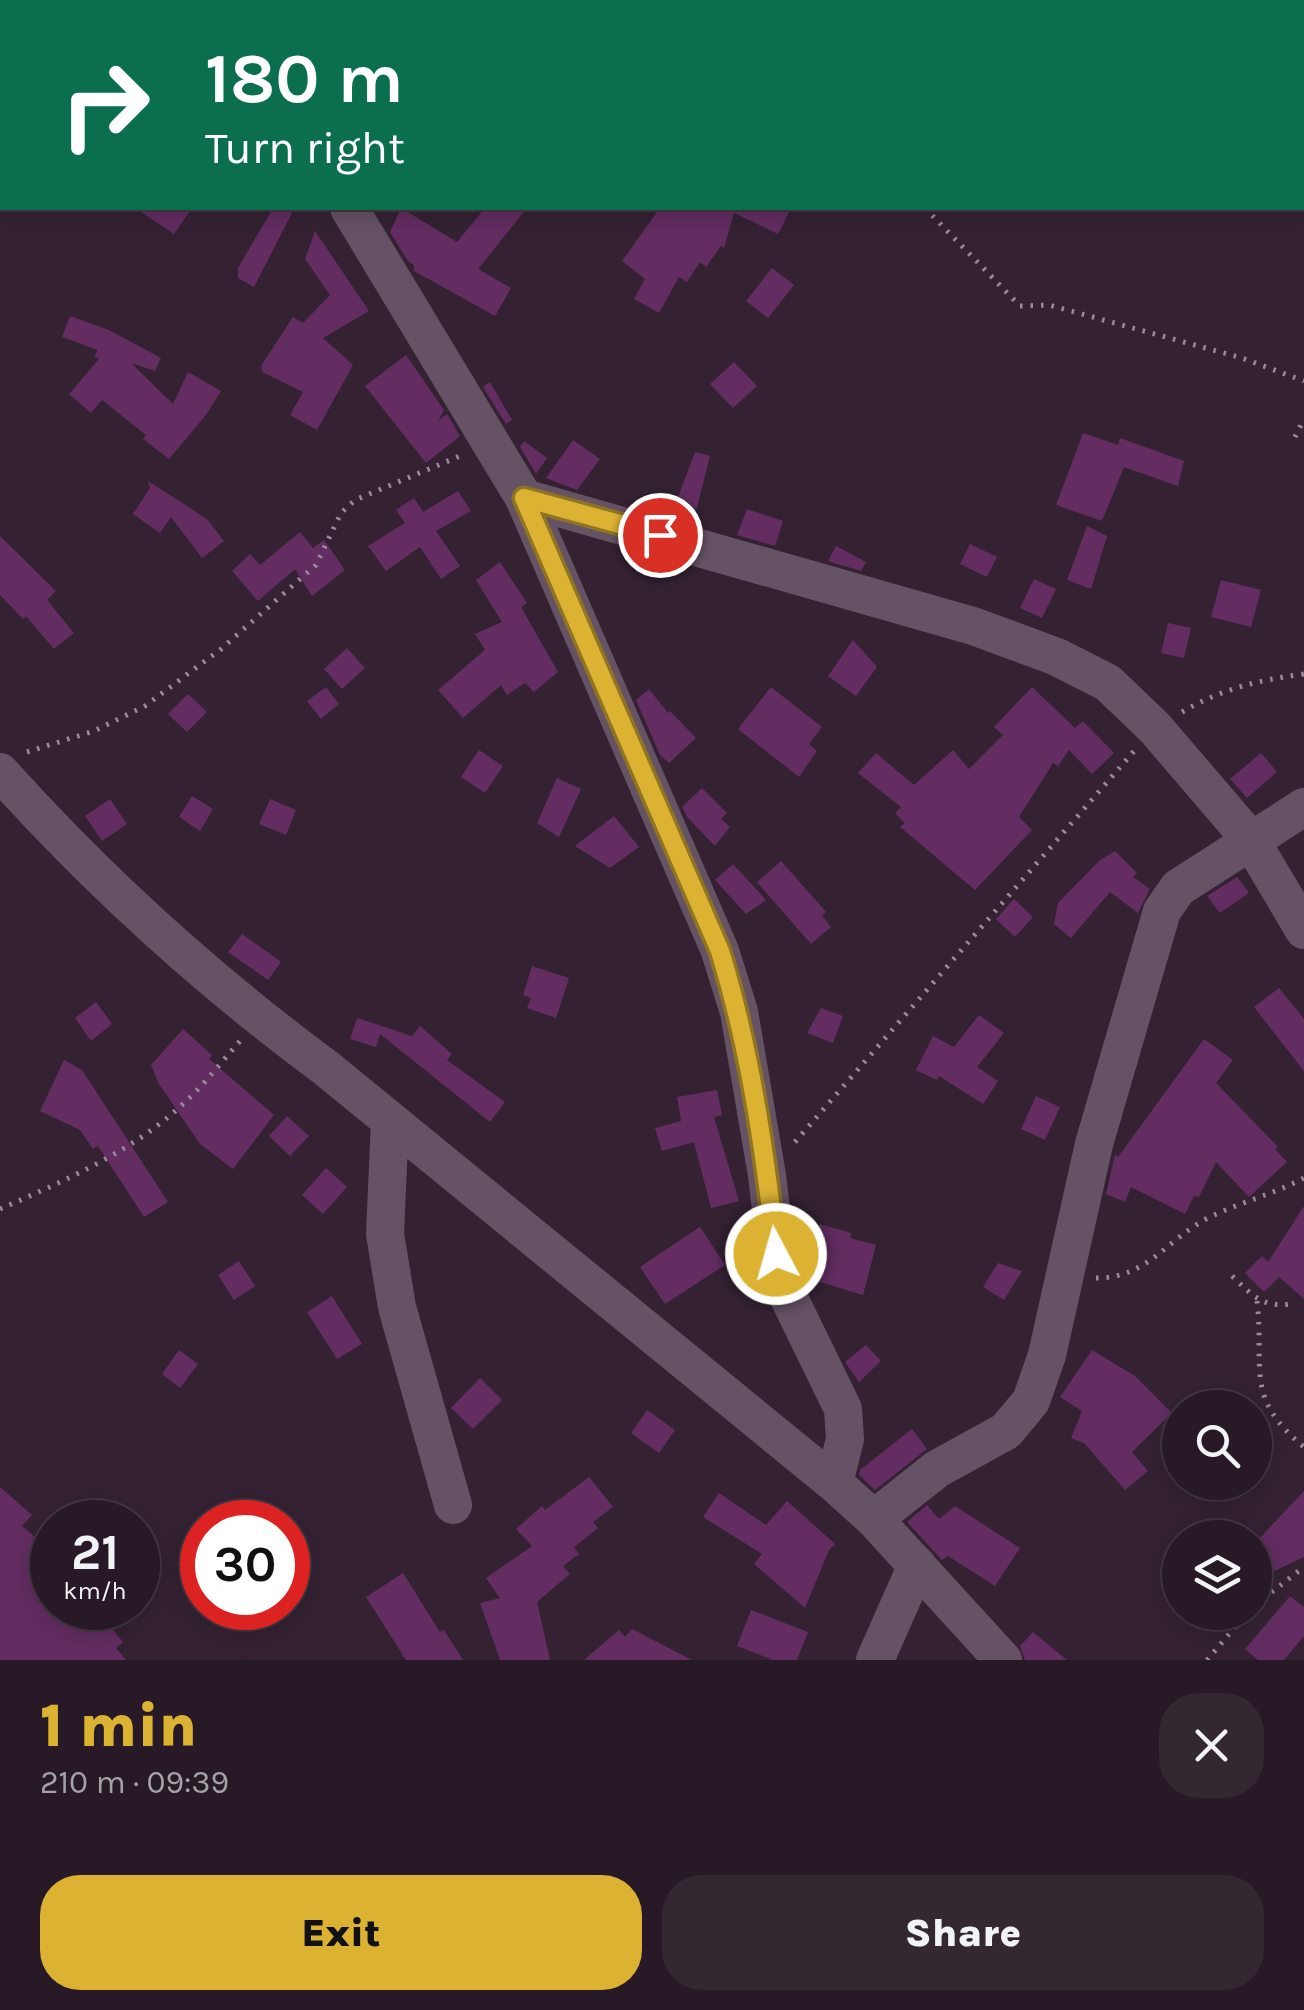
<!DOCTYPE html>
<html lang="en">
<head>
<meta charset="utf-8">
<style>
  body { margin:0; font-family:Karla,sans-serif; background:#332732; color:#f1f3f6; height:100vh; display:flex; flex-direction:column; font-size:38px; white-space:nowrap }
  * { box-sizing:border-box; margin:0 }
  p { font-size:32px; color:#a4a1a7 }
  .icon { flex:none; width:55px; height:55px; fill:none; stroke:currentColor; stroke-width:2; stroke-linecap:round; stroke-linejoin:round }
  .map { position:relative; height:1660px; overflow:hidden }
  .side { display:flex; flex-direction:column; background:#271a26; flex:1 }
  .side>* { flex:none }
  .hud { position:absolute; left:0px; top:0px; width:1305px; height:210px; box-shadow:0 5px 25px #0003,0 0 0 2px #433843; background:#0b6e4f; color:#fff; overflow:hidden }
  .buttons { position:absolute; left:1162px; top:1390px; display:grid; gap:20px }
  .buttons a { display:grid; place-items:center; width:110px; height:110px; border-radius:50%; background:#271a26; box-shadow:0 5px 25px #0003,0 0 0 2px #433843; font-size:50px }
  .speed { position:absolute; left:30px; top:1500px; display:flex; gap:20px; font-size:50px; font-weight:700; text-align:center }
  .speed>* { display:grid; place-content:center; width:130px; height:130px; border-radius:50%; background:#271a26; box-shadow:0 5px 25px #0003,0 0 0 2px #433843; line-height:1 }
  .speed small { font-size:25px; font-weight:400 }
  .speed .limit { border:15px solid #d22; background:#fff; color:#111 }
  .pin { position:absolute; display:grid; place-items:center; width:85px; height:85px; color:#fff; margin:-42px; border:5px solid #fff; border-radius:50%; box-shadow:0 2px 10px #0007 }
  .me { position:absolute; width:110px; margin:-55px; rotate:354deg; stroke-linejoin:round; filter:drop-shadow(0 0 8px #0008) }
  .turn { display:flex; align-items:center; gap:35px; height:210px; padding:0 40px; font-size:45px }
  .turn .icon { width:130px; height:130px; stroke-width:2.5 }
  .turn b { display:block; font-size:70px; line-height:85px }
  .round { display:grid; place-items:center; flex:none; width:105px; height:105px; border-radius:40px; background:#332732 }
  .head { display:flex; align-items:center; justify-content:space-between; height:170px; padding:0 40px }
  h1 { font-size:60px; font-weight:800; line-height:75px; color:#dcb233 }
  .action { display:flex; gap:20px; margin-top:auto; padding:20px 40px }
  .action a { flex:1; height:115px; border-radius:40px; background:#dcb233; color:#111; font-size:40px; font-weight:800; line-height:115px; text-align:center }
  .action a+a { background:#332732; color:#f1f3f6 }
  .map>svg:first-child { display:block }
</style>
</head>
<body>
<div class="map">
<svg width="1304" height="1660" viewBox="0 0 1304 1660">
  <rect width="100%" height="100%" fill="#342233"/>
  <path fill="#632d62" d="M135,208H192L174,234Z
    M273,208L293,211L254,287L238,278V268Z
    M401,208L457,242L485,208H527L478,269L511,288L495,316L414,271V265L408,261L390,232Z
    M660,208H791L778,234L734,213L724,248L721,246L706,267L700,262L687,282L679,277L659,313L634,299L645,279L622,261Z
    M315,231L369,311L323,338L353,365L317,430L290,415L303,392L262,372L261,366L293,317L303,323L330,295L305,259Z
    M772,268L794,285L768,318L746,301Z
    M70,316L109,330L161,358L155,371L131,363L173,404L188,372L221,391L206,415L169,459L143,439L146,435L102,400L91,413L69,394L99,359L94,356L98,350L62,337Z
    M406,355L444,410L438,421L447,414L460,436L426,463L365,386Z
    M734,362L757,386L733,408L710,384Z
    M490,382L512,420L506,424L483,387Z
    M1083,433L1118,445L1120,438L1184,461L1178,486L1124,467L1102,521L1056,505Z
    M573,440L600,459L577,490L546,478Z
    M524,441L547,458L536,474L520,447Z
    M695,452L710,456L693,523L661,514V510L672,513Z
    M148,481L207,519L224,541L202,558L171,517L160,533L133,514L150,488Z
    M458,491L471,511L436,531L460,566L441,579L420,547L386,571L368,546L405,523L396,510L414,498L423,512Z
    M747,509L783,521L775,546L737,535Z
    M1087,526L1107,536L1091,589L1067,580Z
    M300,532L313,548L324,540L345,570L312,596L295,569L258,601L232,571L250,554L260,565Z
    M0,536L56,591L47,600L74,633L54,649L26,616L23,619L0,595Z
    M970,544L997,557L987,577L960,564Z
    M836,546L866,562L861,571L828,561Z
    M500,562L527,603L521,607L558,672L534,692L525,683L507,695L501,685L463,718L438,690L485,650L475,634L502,622L476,580Z
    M1034,579L1056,589L1042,618L1020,608Z
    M1221,580L1261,590L1251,627L1211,617Z
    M1168,623L1191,628L1184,658L1161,653Z
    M853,640L877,667L856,696L828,676Z
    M347,648L365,668L342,689L324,669Z
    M326,687L339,704L321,719L307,701Z
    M771,687L822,727L809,744L817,751L799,777L738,729Z
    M1032,687L1075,728L1083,721L1114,753L1092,774L1069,750L1058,766L1053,763L1019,817L1032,830L975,890L900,827L905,823L895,813L901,807L858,773L876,753L914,785L953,750L969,769L1003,735L994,727Z
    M649,689L668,713L670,711L696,738L669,763L660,755L636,700Z
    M188,694L207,712L187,732L168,714Z
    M479,750L503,766L485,793L461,777Z
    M1261,753L1277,772L1247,798L1230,779Z
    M557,778L581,789L559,837L537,823Z
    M702,788L727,813L721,819L730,827L715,846L687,817L682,807Z
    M192,796L213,809L200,831L179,817Z
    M110,799L127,824L102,841L85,816Z
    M270,799L296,810L286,835L259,824Z
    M614,816L639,847L610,868L575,846Z
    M1115,851L1137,873L1133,877L1150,889L1138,913L1110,892L1071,938L1054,924L1058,903L1100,860Z
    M781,861L826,912L822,916L831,927L811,944L757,882Z
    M733,864L766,900L746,914L715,880Z
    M1237,877L1249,893L1220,913L1207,896Z
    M1014,899L1033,917L1015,937L996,919Z
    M242,934L281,962L268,980L228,952Z
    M532,966L569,978L556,1018L527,1008L531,998L523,995Z
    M1279,988L1304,1019V1071L1254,1007Z
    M96,1002L112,1024L91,1041L75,1018Z
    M821,1008L843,1016L833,1043L807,1033Z
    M979,1015L1004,1033L977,1067L998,1081L983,1104L939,1076L937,1080L916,1070L933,1036L954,1047Z
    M357,1018L412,1036L420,1026L452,1054L447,1060L505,1102L490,1122L380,1034L376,1047L350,1039Z
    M183,1029L212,1055L209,1059L274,1115L233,1169L200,1144L159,1084L151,1065Z
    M1204,1039L1233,1060L1216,1083L1278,1147L1275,1149L1287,1162L1249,1197L1216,1162L1199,1197L1194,1196L1185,1214L1131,1187L1125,1202L1106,1194L1115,1155L1118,1157Z
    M64,1060L82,1070L168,1202L144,1217L98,1146L93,1149L80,1130L40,1111Z
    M717,1090L722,1115L714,1117L739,1201L711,1208L694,1142L662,1151L655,1128L681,1121L677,1097Z
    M1036,1096L1060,1107L1045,1140L1021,1129Z
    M287,1116L309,1136L290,1156L269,1136Z
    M326,1168L347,1187L323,1214L302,1195Z
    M1304,1206V1299L1279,1277L1264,1292L1245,1273L1262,1256L1268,1262Z
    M820,1224L851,1233L850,1238L876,1245L863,1295L807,1278L805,1273Z
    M700,1227L725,1265L665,1304L640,1267Z
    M239,1261L255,1286L234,1300L218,1275Z
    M998,1263L1022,1271L1004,1300L983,1287Z
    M332,1296L362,1344L337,1359L307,1312Z
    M866,1345L881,1361L859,1382L845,1362Z
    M179,1350L198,1364L180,1388L162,1374Z
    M1092,1350L1135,1376L1172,1413L1132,1452L1148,1471L1125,1490L1084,1443L1071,1438L1082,1411L1060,1397Z
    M480,1378L502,1400L473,1429L451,1408Z
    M647,1410L675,1430L659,1453L631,1433Z
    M912,1429L927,1449L875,1490L859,1475L860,1470Z
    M589,1477L613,1507L593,1522L598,1528L574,1547L579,1554L563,1566L570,1574L537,1602L550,1660H500L480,1603L500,1598L486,1578L532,1546L516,1529L542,1506L545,1510Z
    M0,1487L32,1515L22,1526L52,1551V1608H95L123,1642L116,1648L126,1660H0Z
    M1304,1491V1557L1255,1580V1543Z
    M719,1493L766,1525L787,1501L835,1544L829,1550L805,1608L754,1564L762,1554L703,1517Z
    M927,1505L939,1519L955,1506L1020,1548L995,1586L948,1556L942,1560L907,1522Z
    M403,1573L440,1632L444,1630L463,1660H406L366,1597Z
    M1290,1596L1304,1607V1636L1284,1660H1258L1245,1649Z
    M751,1610L808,1632L797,1660H773L737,1646Z
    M632,1629L692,1660H584L619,1630L625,1637Z
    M1033,1632L1067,1660H1025L1020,1646Z"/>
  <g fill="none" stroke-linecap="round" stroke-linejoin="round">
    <path stroke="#9a8b99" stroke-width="5" stroke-dasharray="2.5 8" stroke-linecap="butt" d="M780,0L784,2
      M850,0L851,2
      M1112,0L1115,2
      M1224,0L1225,2
      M1283,0V2
      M752,2L754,0
      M1006,2L1007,0
      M1166,2H1168
      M1239,2L1257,0
      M1302,41H1304
      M1302,81H1304
      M1302,114L1304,115
      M1302,136L1304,134
      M1302,148L1304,149
      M925,208L1020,306L1049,305L1242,358L1304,381
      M1295,437L1304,419
      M1182,712C1221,689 1259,680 1304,674
      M27,752L94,731L145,706L221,649L316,565L341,513L355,500L460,456
      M795,1142L1135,750
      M0,1209C64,1181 132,1152 183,1104C204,1085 222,1061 241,1040
      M1232,1276C1251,1294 1262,1308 1290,1304
      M1096,1278C1149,1278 1167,1238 1210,1217C1241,1202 1274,1194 1304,1178
      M1257,1301C1265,1368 1243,1397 1304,1447
      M1255,1605L1304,1567
      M1207,1660L1248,1612"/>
    <path stroke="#665265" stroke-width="38" d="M260,0V2
      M0,92H2
      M349,208L524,498L720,951L739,1012L767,1175L776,1253L789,1298L843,1409L845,1439L834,1483
      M524,498L973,626L1057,657L1108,683L1155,728L1250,839L1304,930
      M0,772C99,882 207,980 326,1068L834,1483L874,1519L1003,1660
      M390,1121L385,1234L397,1307L453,1505
      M874,1519L937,1469L1006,1431L1031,1401L1047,1355L1094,1144L1162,911L1178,888L1304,807
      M875,1660L917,1565"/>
  </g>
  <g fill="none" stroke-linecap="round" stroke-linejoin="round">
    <defs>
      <path id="route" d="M660,535L524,498L720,951C750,1049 765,1151 776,1254"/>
    </defs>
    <use href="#route" stroke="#8f7421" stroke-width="25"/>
    <use href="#route" stroke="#dcb233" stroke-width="18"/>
  </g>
</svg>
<div class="buttons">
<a><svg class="icon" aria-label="search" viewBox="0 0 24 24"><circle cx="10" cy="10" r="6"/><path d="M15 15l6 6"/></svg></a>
<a><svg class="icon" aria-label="layers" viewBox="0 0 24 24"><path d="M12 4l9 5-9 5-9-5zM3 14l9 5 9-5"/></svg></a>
</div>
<div class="speed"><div>21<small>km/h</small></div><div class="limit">30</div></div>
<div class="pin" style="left:660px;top:535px;background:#d93025"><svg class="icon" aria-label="arrive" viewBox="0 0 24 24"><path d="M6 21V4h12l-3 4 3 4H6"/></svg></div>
<svg class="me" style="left:776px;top:1254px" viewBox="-20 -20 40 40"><circle r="17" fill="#dcb233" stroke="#fff" stroke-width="3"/><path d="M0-11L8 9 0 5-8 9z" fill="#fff"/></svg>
<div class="hud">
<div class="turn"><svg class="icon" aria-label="right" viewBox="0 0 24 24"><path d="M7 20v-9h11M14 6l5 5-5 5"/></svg><div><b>180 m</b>Turn right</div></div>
</div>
</div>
<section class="side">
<div class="head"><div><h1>1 min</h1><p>210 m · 09:39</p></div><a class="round"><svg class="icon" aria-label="close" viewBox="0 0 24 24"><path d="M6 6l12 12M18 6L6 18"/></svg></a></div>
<div class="action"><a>Exit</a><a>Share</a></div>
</section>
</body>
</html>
